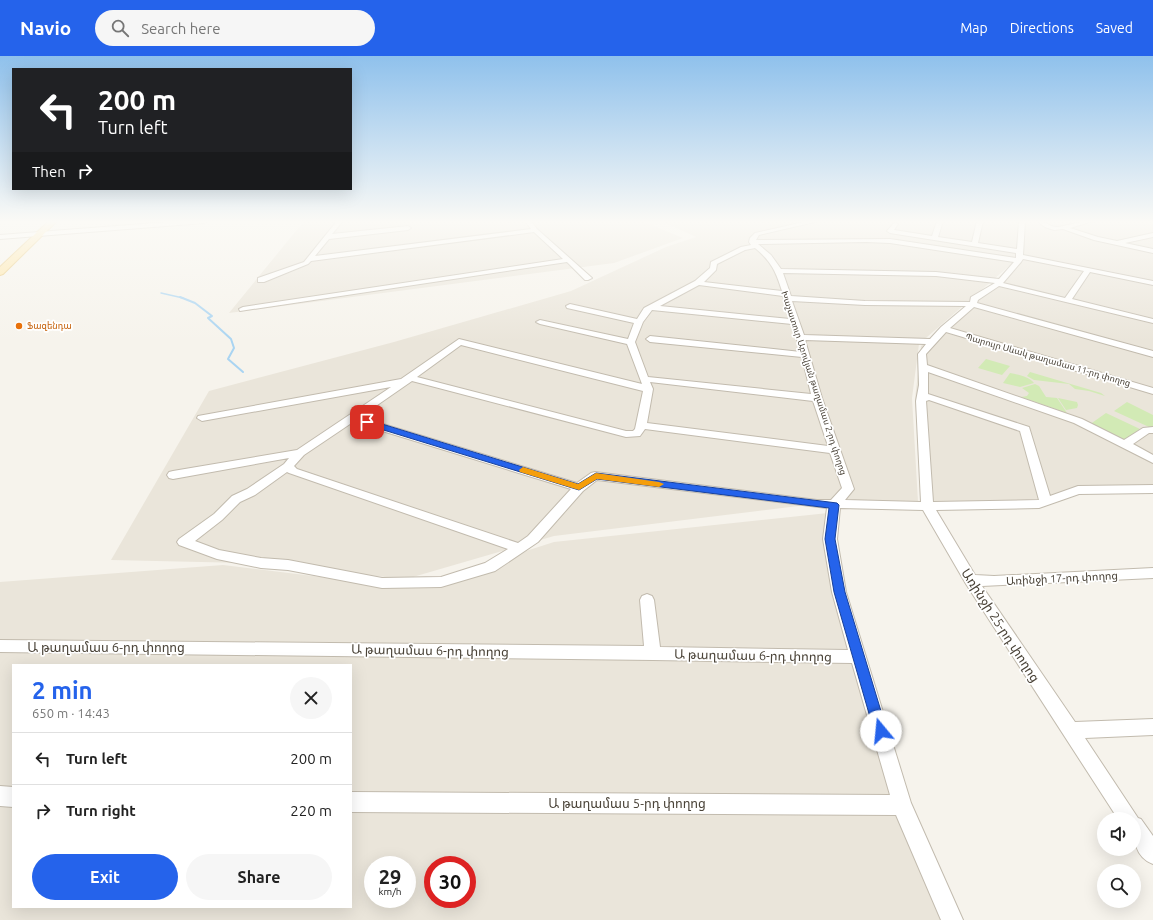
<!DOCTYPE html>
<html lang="en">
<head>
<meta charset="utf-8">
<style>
  body { margin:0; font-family:Ubuntu,"Noto Sans Armenian",sans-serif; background:#f6f6f6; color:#222; height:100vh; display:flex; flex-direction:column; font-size:15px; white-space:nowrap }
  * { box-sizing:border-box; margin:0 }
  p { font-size:13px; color:#767676 }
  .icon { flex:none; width:22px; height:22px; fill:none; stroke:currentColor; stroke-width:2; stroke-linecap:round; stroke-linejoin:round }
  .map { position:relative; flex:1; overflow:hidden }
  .side { position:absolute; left:12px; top:608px; width:340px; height:244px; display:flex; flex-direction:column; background:#fff; border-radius:0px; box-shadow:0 4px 16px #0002 }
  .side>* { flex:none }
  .hud { position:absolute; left:12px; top:12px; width:340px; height:122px; border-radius:0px; box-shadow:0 4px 16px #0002; background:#202124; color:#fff; overflow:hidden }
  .tools { position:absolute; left:1097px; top:756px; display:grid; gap:8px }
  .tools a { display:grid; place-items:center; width:44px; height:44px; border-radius:50%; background:#fff; box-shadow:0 4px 16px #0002; font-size:20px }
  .speed { position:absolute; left:364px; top:800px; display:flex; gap:8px; font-size:20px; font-weight:700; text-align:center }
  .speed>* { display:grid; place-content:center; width:52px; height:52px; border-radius:50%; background:#fff; box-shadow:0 4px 16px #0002; line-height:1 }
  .speed small { font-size:10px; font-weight:400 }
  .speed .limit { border:6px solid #d22; background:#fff; color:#111 }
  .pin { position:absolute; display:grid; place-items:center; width:34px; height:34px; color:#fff; margin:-17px; border-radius:8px; box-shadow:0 2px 6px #0006 }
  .me { position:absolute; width:44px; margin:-22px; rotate:343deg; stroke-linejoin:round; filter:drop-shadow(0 0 3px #0008) }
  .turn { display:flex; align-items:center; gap:14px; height:84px; padding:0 20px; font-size:18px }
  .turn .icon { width:52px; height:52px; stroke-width:2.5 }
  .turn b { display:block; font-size:28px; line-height:34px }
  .then { display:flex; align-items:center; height:38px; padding:0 20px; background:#0003; gap:8px; font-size:15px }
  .round { display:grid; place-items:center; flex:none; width:42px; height:42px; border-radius:21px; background:#f6f6f6 }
  .summary { display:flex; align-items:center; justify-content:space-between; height:68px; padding:0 20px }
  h1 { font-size:24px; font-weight:600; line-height:30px; color:#2563eb }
  .primary-button { display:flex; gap:8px; margin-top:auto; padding:8px 20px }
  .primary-button a { flex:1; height:46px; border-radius:24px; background:#2563eb; color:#fff; font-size:16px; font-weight:600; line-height:46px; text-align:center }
  .primary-button a+a { background:#f6f6f6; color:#222 }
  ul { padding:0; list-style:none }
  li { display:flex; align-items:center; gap:12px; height:52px; padding:0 20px; border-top:1px solid #e0e0e0 }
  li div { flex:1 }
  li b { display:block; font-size:15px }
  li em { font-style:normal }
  header { display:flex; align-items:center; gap:24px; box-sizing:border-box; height:56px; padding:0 20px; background:#2563eb; color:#fff }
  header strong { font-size:19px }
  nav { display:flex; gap:22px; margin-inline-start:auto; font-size:14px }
  .search { width:280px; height:36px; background:#f6f6f6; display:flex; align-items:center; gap:10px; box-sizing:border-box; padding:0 14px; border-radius:22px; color:#767676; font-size:15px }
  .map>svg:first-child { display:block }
</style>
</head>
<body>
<header>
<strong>Navio</strong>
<div class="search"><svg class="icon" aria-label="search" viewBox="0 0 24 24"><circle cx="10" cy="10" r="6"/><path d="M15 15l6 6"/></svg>Search here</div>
<nav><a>Map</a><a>Directions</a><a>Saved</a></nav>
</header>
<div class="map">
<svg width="1153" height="864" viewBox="0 0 1153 864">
  <rect width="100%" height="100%" fill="#f6f3ec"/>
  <path fill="#eae5da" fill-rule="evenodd" d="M304,165H642L683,182L614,207L229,257Z
    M661,165H1019L1016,204L919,288L912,342L918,446H831L554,480L406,523L246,507L111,504L209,335L394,286L571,235L666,191L696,181Z
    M1022,165H1153V432H1134L1040,443L923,447L915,343L921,290L1021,202Z
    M828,457L840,566L893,739L949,864H0V526L223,509L411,532L554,486ZM13,609H351V851H13ZM373,809H407V843H373ZM433,809H467V843H433Z"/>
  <path fill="#d2eab5" d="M986,303L1010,310L1002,319L978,312Z
    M1030,316L1101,337L1105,340L1089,335L1075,333L1069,328L1034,324L1027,320Z
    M1010,317C1019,319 1028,320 1034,327L1020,331L1003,327Z
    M1035,328L1039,330L1046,341L1057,342L1067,357L1021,341L1027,340L1029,337L1022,332Z
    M1058,342L1077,346L1078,349L1077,352L1066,354Z
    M1127,346L1153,359V371H1149L1114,355Z
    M1106,357L1140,373L1123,385L1089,369Z"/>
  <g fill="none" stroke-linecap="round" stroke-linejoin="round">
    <path stroke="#a9d4f2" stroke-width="1.5" d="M161,237L183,242"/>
    <path stroke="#a9d4f2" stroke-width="2" d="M180,241L195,247L212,260L208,262L231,283L234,292L228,303L243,316"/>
    <defs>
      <path id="minor" d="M181,165H207L204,167L0,183V179Z
        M337,165H343L332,178L408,170L411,172L408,174L329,183L315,200L531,173L525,165H531L537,173L592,222L588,224H585L567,206L240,255L239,253L243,251L563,203L534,176L311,205L308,208L264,226H258V222L304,206Z
        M808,165H819L759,179L756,184L890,183L1016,202V197L890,177L887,175L895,166L898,168L894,174L932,180L937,165H943L938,181L972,186L977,165H983L978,187L1017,193L1019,165H1025L1023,199L1153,225V229L1090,216L1072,243L1153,263V267L999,230L978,244L977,247L1153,295V301L974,251L950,272L1153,332V338L946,276L926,298L927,309L1082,363L1124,384L1143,372L1153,371V377H1149L1133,388L1153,399V407L1074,367L928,316V338L1029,371L1050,440L1078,430L1153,429V437L1079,438L1039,452L936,454L975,519L994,520L1153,512V522L982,530L1075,666L1153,663V679L1085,682L1138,762L1141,763L1153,780V808C1133,800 1134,781 1134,763H1118L966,528L923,454L840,452L837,483L846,536L911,747L963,864H941L896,759L351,756V736L890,739L852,607L653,604L0,596V584L644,590L640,544L642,540L647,538L652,540L654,544L660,591L848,594L832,536L823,483L827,452L597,424L583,435L538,486L495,515L441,531L382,532L288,514L261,512L217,503L179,489L177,486L179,483L214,458L232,440L247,433L284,408L289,402L173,423L169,422L167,419L169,416L173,415L297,394L391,331L202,365L197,362L198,360L401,323L459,283L642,328L627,288L540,268L536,266L540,264L628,283L634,267L567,252L566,250L570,248L637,263L644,252L695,225L710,212L711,206L741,191L751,189L749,186L750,182L755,177ZM866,186L890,187L1014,206L999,223L936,216L781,213L771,199L758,188ZM755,192C772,206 776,216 782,235L704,226L716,214L717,208L745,194ZM1023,203L1084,215L1065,242L1003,227L1021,206ZM783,217L936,220L995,227L971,241L970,246L865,245L791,240ZM699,229L783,240L790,263L660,250ZM792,245L865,249L966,250L941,271L930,283L804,279ZM652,254L792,268L801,296L650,280L646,283L650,286L802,301L811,338L648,321L635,286L643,266ZM805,284L926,288L918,298L919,329L916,345L921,446L845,444L854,433L822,342ZM461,289L643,335L635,373L633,375H626L417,321ZM412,325L626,381L640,380L645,373L830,397L842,432L831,444H817L595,416L591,417L577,427L360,361ZM650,326L813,345L828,390L647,367L653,333ZM929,344L1020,375L1039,444L933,446L926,345ZM353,366L571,433L528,480L518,487L297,413L294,410L304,399ZM287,416L289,417L508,493L485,507L441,521L382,522L288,504L261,502L219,494L195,485L222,464L240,446L255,439Z
        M1037,165C1046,165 1051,172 1058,171C1070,169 1081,165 1093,165L1070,172L1098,181L1117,185L1153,177V181L1125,187L1153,193V197L1094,184L1063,173L1054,174L1045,171Z
        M0,730L13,731V751L0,750Z"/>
      <path id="major" d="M49,165H57L3,218L0,219V211Z"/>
    </defs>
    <use href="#minor" stroke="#c2bbae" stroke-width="2"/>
    <use href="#major" stroke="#e6c16a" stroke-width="2"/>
    <use href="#minor" fill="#fff" fill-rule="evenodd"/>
    <use href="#major" fill="#ffe39c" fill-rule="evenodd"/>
  </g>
  <linearGradient id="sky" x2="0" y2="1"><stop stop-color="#8fc1ec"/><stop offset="0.58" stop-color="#fbfaf6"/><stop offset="1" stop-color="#fbfaf6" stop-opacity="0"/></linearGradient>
  <rect width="1153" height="286" fill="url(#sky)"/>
  <path fill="#2563eb" stroke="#184099" d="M364,364H369L578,428L596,417L837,447L839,449L835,483L845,536L887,675L886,680L881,681L876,680L874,675L834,536L825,483L829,452L597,423L579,434L364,368Z"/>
  <path fill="#f59e0b" d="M523,411L578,428L596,417L659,426L664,428L659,431L597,423L579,434L520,416L519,414Z"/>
  <circle fill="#e8710a" stroke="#fff" stroke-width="1.5" cx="19" cy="270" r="4"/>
  <g text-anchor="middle" stroke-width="3.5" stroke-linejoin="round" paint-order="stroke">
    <g font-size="9" fill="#c56008" stroke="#fff" text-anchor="start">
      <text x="27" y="273">Ֆազենդա</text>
    </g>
    <g font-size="9" fill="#4b4439" stroke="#fff">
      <text transform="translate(1048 304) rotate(16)" y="3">Պարույր Սևակ թաղամաս 11-րդ փողոց</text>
      <text transform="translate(814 327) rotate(72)" y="3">Խաչատուր Աբովյան թաղամաս 2-րդ փողոց</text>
    </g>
    <g font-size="11" fill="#4b4439" stroke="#fff">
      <text transform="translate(1062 522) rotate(-3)" y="4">Առինջի 17-րդ փողոց</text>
    </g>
    <g font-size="13" fill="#4b4439" stroke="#fff">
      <text transform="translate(1001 569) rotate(57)" y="5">Առինջի 25-րդ փողոց</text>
      <text x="106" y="596">Ա թաղամաս 6-րդ փողոց</text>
      <text transform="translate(430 594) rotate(1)" y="5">Ա թաղամաս 6-րդ փողոց</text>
      <text transform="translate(753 599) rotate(1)" y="5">Ա թաղամաս 6-րդ փողոց</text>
      <text x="627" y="752">Ա թաղամաս 5-րդ փողոց</text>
    </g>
  </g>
</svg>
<div class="tools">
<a><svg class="icon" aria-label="sound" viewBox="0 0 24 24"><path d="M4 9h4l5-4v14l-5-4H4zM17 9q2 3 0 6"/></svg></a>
<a><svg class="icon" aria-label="search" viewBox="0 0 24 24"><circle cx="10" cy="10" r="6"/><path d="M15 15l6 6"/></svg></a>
</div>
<div class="speed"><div>29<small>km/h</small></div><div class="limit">30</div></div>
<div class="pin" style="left:367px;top:366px;background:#d93025"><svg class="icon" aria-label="arrive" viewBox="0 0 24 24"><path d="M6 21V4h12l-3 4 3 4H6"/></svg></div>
<svg class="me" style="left:881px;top:675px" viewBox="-20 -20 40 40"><circle r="19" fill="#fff"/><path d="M0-13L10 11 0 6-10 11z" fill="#2563eb"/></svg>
<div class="hud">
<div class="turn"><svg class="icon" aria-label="left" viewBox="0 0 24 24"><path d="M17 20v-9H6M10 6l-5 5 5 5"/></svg><div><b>200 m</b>Turn left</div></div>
<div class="then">Then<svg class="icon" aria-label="right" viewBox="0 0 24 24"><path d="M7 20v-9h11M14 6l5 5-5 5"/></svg></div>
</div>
<section class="side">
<div class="summary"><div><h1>2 min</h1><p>650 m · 14:43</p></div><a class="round"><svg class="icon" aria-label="close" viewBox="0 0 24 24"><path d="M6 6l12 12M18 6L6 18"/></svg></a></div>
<ul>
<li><svg class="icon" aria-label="left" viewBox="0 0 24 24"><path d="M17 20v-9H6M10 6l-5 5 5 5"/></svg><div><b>Turn left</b></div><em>200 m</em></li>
<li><svg class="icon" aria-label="right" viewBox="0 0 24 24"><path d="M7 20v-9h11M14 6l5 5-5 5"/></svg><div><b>Turn right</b></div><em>220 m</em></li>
</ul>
<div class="primary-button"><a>Exit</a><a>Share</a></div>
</section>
</div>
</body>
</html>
